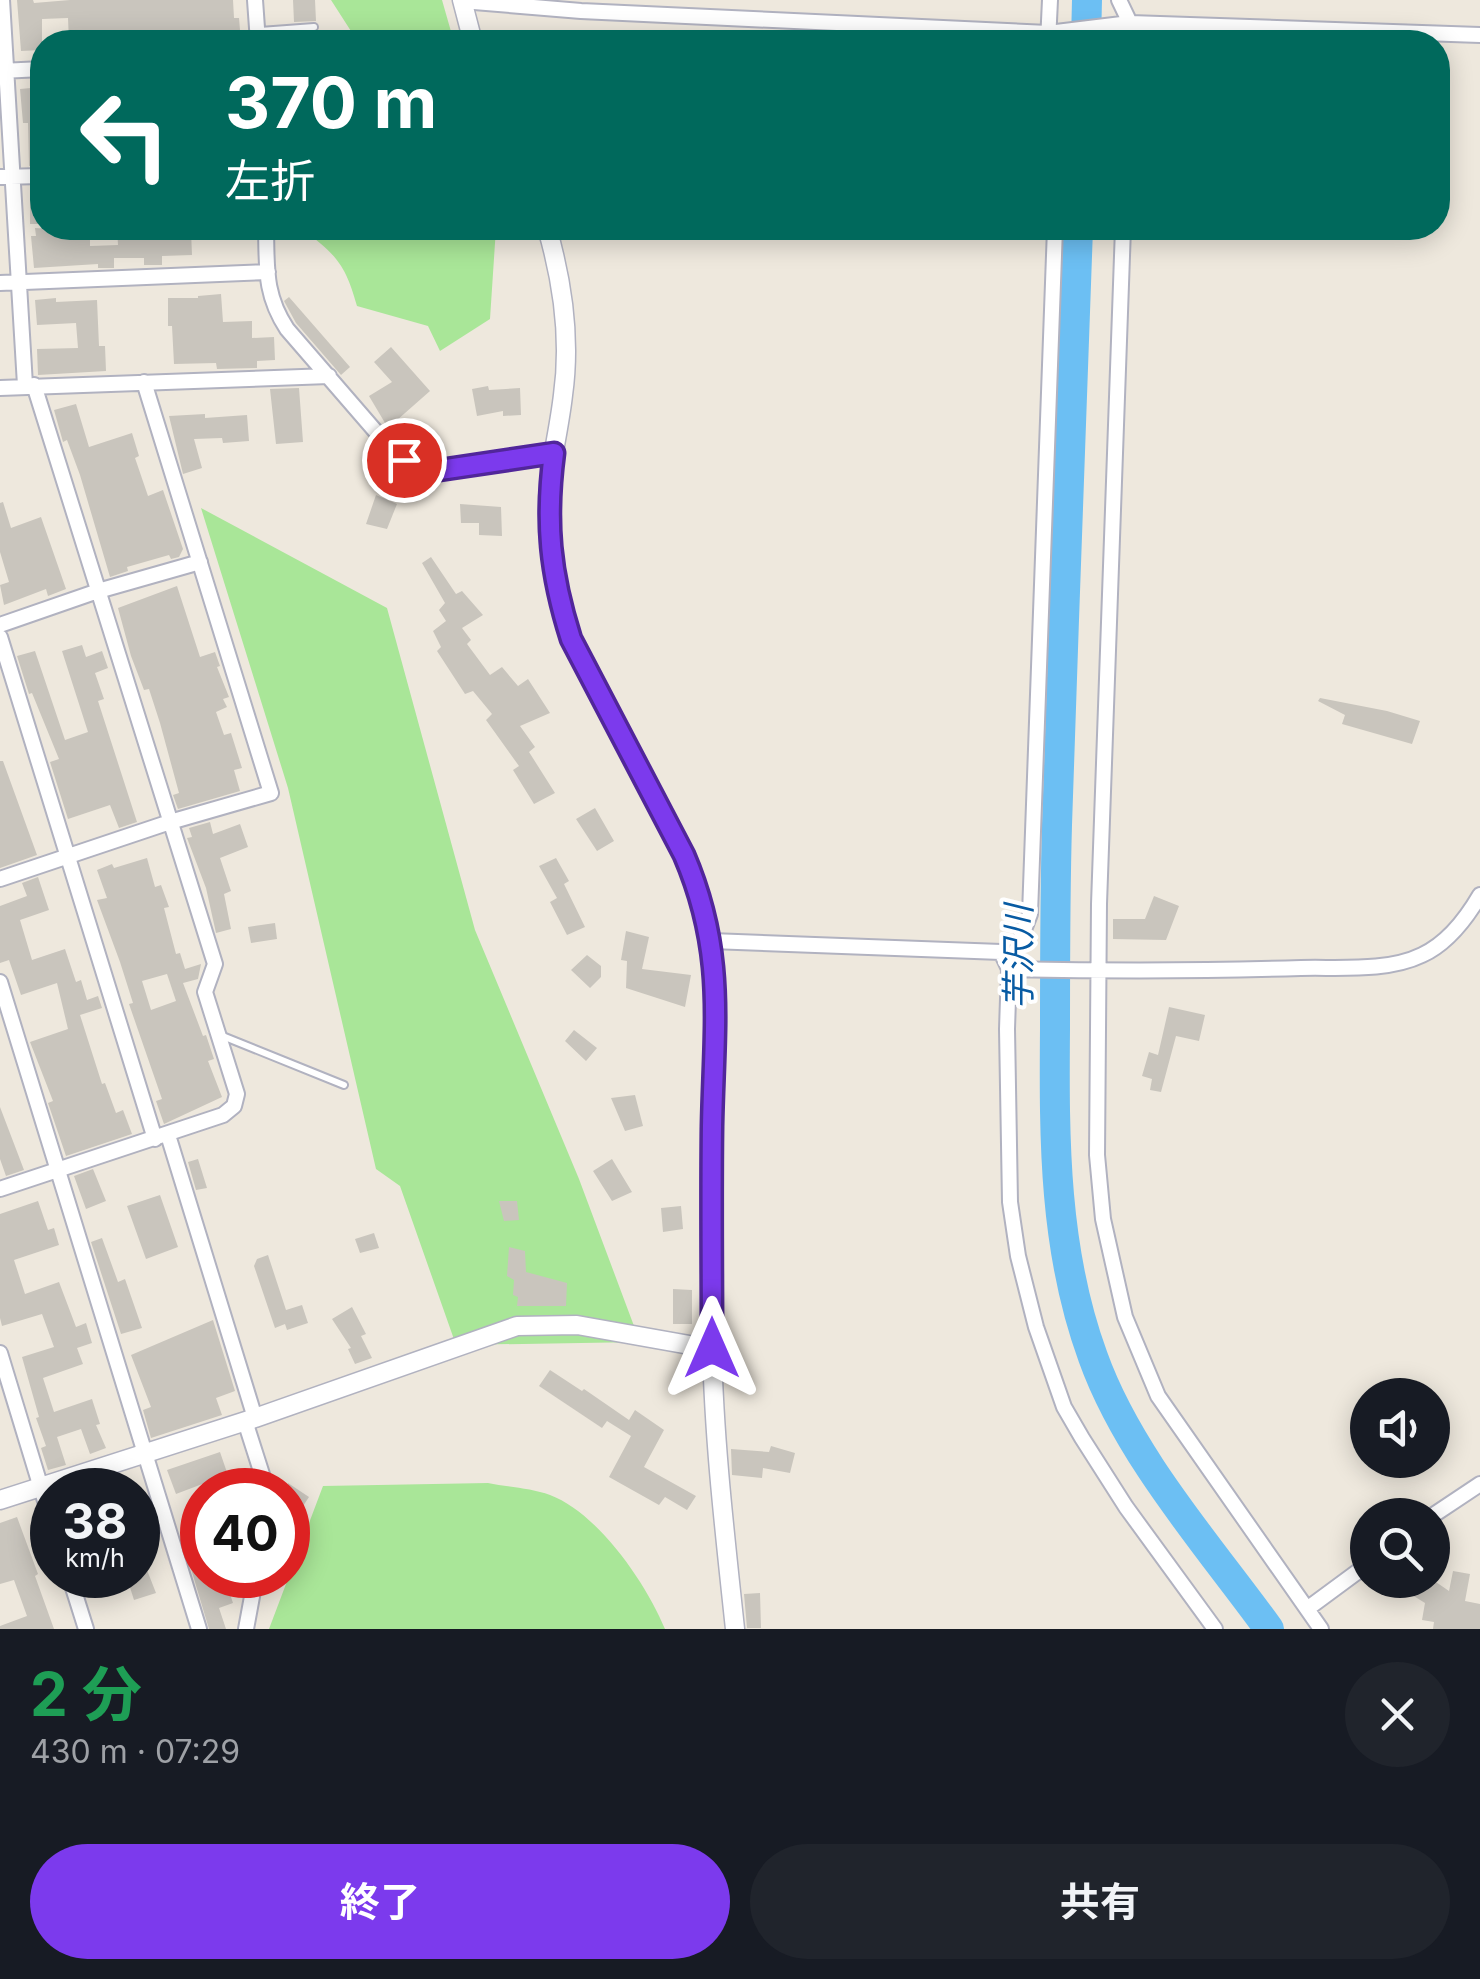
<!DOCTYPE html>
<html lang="ja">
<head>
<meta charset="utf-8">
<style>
  body { margin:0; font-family:Inter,"Noto Sans JP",sans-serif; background:#20242c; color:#f1f3f6; height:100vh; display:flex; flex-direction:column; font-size:38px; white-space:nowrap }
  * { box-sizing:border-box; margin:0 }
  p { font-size:32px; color:#9ea1a6 }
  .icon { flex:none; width:55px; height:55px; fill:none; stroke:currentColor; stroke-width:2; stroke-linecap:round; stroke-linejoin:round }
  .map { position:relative; height:1629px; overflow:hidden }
  .panel { display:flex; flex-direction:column; background:#171b24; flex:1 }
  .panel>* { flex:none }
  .banner { position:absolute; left:30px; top:30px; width:1420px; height:210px; border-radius:40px; box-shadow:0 5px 25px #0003; background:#00695c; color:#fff; overflow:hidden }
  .buttons { position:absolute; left:1350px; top:1378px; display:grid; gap:20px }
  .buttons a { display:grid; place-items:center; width:100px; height:100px; border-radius:50%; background:#171b24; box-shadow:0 5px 25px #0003; font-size:50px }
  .speed { position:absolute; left:30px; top:1468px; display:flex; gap:20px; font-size:50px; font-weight:700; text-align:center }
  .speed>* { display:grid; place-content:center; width:130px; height:130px; border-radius:50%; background:#171b24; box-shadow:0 5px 25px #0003; line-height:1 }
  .speed small { font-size:25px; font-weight:400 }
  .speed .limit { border:15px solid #d22; background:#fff; color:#111 }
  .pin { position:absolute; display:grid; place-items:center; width:85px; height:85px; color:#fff; margin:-42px; border:5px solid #fff; border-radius:50%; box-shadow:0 2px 10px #0007 }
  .me { position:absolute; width:110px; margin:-55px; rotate:0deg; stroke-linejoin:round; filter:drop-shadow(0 0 8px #0008) }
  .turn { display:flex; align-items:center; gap:35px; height:210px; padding:0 30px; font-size:45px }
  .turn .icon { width:130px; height:130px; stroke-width:2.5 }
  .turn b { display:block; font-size:70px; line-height:85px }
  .round { display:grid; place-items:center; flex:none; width:105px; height:105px; border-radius:52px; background:#20242c }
  .overview { display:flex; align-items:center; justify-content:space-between; height:170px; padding:0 30px }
  h1 { font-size:60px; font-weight:700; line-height:75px; color:#1e9e55 }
  .button { display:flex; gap:20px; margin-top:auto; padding:20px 30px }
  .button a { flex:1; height:115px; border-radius:60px; background:#7c3aed; color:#fff; font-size:40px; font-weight:700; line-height:115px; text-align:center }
  .button a+a { background:#20242c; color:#f1f3f6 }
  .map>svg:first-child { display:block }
</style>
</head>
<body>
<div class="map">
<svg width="1480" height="1629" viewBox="0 0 1480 1629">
  <rect width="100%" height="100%" fill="#eee8dd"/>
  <path fill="#a9e698" d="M331,0H442L454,42H358Z
    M301,228H496L490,319L440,351L428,326L357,306C345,263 336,255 301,228Z
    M201,508L387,608L475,930L579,1179L640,1342L456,1345L400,1186L376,1169L288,788Z
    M488,1483C507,1487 531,1488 550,1495C598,1513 646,1583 665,1629H269L323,1486Z"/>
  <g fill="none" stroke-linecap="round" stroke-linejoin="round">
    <path stroke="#6cbff3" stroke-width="30" d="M1086,42L1087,0
      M1078,228C1070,427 1064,626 1057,825C1055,893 1055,961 1055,1029C1054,1140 1054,1251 1093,1357C1128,1455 1208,1545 1269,1629"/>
  </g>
  <path fill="#c9c5bd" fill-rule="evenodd" d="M17,0H33L34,3L70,0H233L234,18H239L241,42H69L68,18L42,19V50L21,51Z
    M293,0H315L316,21L294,22Z
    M42,87V165L29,166L28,123H23L20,89Z
    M30,187H42V224H30Z
    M35,228L90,231V246L118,245L117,228H137V234L191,231L192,255L162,256V265H144V258H114V268H98V264L34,268L31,236H36Z
    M221,294L223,322L252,321V338L274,337L275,360L257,361V368L217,369L216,363L174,364L172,326H168V298H198V296Z
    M289,297L350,367L341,375L296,323L284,301Z
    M56,298V302L97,300L99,346H105L106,371L38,375L37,349L78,348L76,323L37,325L35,300Z
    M391,347L430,391L388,428L369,396L392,382L374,362Z
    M488,386L489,390L520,388L521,415L503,416V411L477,416L472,389Z
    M299,388L303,442L276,444L270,389Z
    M76,404L89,447L132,433L139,456L135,458L148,496L163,490L183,549L179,557L171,559L169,555L127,567L128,571L110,577L80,475L67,440L63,442L54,410Z
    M205,414V418L247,415L249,441L223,443L222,438L194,439L202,468L183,474L169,416Z
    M420,423L423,455L408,448L406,424Z
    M376,495L397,504L387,529L366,524Z
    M3,502L11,528L41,517L66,589L48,596L46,589L4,605L0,585L9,582L0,552V503Z
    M460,504L501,507L502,536L479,535V523H461Z
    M431,557L456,594L462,591L483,615L462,628L471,640L467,644L490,675L502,667L518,686L528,679L550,713L520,726L535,747L529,752L555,793L534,804L513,770L519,766L486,720L492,714L473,691L465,694L437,651L441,647L433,631L446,621L439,610L445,603L422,563Z
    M177,586L200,657L215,652L220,666L217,667L229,697L223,699L227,707L216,712L224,735L231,733L242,768L234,770L240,791L178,809L173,795L179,793L160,723L149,689L144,690L131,656L118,608Z
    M82,645L86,657L102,651L108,668L95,673L104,699L98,701L137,822L119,828L110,805L68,819L50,762L59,759L32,693L29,694L17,656L35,651L65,740L88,732L62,651Z
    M1320,698L1387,711L1420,721L1412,744L1342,724L1345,715L1318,701Z
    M0,761H3L37,855L0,868Z
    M595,808L614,841L597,851L576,819Z
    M210,822L213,834L240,824L248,847L220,858L231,891L224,894L231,929L216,933L206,888L187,838L192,837L189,828Z
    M147,858L155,887L161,885L169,907L164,908L176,954L180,953L185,969L201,964L198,979L183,983L203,1036L206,1035L214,1059L208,1061L222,1097L164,1124L156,1101L162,1099L129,1004L133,1003L120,962L97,900L107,898L97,870L112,864L114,868ZM167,974L176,1001L151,1010L142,981Z
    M556,858L569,881L564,884L585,927L567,935L550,902L557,898L539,866Z
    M38,877L49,910L20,920L32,960L65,949L76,982L81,980L87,1000L98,996L102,1008L80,1015L102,1084L105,1083L116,1113L123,1110L132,1134L66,1156L48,1103L53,1101L30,1042L68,1029L57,983L21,995L9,960L0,963V906L27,896L22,883Z
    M1154,896L1179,906L1166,940L1113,939V919H1145Z
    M275,923L277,939L251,943L248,927Z
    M626,931L649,937L642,969L691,975L685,1007L626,988L627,961L621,960Z
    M587,955L601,966V977L590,988L571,970Z
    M1169,1007L1205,1015L1199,1041L1176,1036L1161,1092L1150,1090L1152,1079L1142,1076L1149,1052L1158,1055Z
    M574,1030L597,1048L586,1061L565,1041Z
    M635,1095L643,1126L625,1131L611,1098Z
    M0,1107L24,1170L6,1176L0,1159Z
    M198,1159L207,1188L196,1190L188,1162Z
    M612,1159L632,1192L612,1201L593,1171Z
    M93,1169L106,1201L86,1209L74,1176Z
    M160,1195L178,1247L146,1259L127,1206Z
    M38,1201L48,1230L54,1228L59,1245L14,1260L25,1294L59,1282L76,1327L86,1323L92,1343L77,1348L83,1364L43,1378L54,1412L92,1399L100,1424L96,1425L106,1448L90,1454L81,1429L57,1437L66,1465L48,1470L41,1448L46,1446L36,1418L39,1417L22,1357L54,1347L42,1314L2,1326L0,1318V1214Z
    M499,1201H517L519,1220L504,1221Z
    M681,1206L683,1229L663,1232L661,1208Z
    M374,1233L379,1248L360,1253L355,1239Z
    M102,1238L118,1282L125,1279L142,1328L121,1334L91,1242Z
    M509,1247L525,1251L526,1272L567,1283L566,1306H517L518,1297L513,1295L514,1280L507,1276Z
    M268,1255L286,1310L302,1305L308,1323L287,1330L285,1324L275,1328L254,1266L257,1259Z
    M673,1289L692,1290V1324H673Z
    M352,1307L366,1334L361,1336L372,1358L355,1364L348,1349L351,1348L332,1319Z
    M213,1320L235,1391L216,1398L222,1415L151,1438L143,1410L151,1407L131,1355Z
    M550,1370L582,1391L584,1389L629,1420L635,1410L664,1430L644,1467L696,1496L687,1510L665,1497L659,1505L609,1477L631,1436L607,1421L602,1428L539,1386Z
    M771,1446L795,1453L790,1473L763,1468L762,1478L732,1475L731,1449L769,1452Z
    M220,1452L233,1490H208L205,1483L176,1494L167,1470Z
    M288,1483L309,1497L299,1512L288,1504Z
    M17,1517L38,1574L35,1576L54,1629H0V1626L27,1616L14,1580L0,1584V1523Z
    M202,1525V1575H245V1578L227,1585L233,1603L219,1608L226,1629H209L180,1532Z
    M138,1547L156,1593L134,1600L126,1575H138Z
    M1453,1571L1470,1574L1465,1601L1480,1604V1629H1433L1434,1622L1422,1620L1425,1603L1409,1593L1418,1580H1433L1449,1591Z
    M760,1593L761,1628H747L744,1594Z"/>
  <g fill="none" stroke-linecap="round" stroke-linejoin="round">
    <defs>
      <path id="service" d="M260,31L314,27
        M220,1035L344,1085"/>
      <path id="minor" d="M2,0L25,385
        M255,0L258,42
        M1119,0L1130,23L1129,42
        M462,1L581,11L1048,33L1130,23L1480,35
        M1048,42L1050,0
        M1,71L42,69
        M0,177L42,176
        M266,228C267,267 264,294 287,329L390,448C406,461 419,467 440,470L554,453
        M1055,228L1030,914L1009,969L1007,1029L1010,1202L1018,1256L1036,1327L1064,1407L1082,1438L1126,1507L1215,1629
        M1123,228L1099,904L1097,1155L1103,1219L1125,1317L1158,1396L1321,1629
        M0,283L268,272
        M0,388L329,376
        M0,625L98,591L200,562
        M0,637L155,1139
        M0,879L170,822L271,793L144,382
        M711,941L1001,952L1009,969
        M1009,969C1106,971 1203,971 1301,968C1339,967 1387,972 1422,955C1448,943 1466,919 1480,895
        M0,982L199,1629
        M168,1135L255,1418
        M0,1189L223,1115L234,1106L237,1094L205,992L215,964L34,385
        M0,1353L52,1524
        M245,1421L267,1490
        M1432,1516L1480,1484
        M69,1575L86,1629
        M1307,1609L1368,1564
        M246,1629L256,1575"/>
      <path id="tertiary" d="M462,0L473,42
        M547,228C563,283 571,338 563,395C559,431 549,467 548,503C546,550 557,595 571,639L684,855C725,949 713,1012 712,1110C711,1189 711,1268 712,1347C714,1441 725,1535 735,1629
        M0,1500L255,1418L517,1326L577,1325L712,1349"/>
    </defs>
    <use href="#service" stroke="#b1b2c0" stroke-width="10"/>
    <use href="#minor" stroke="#b1b2c0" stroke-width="18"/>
    <use href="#tertiary" stroke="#b1b2c0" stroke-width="21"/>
    <use href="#service" stroke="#fff" stroke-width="6"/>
    <use href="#minor" stroke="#fff" stroke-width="14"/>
    <use href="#tertiary" stroke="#fff" stroke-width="18"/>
  </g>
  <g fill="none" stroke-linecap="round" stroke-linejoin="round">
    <defs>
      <path id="route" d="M404,460L422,468L440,470L554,453C545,522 550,573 571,639L684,855C726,953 714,1024 712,1126C711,1200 712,1274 712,1348"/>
    </defs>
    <use href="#route" stroke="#51269a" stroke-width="25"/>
    <use href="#route" stroke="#7c3aed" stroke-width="18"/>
  </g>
  <g text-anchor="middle" stroke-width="8" stroke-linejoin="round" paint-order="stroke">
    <g font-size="35" font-style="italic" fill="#085ba3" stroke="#fff">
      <text transform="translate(1019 957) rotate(-90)" y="12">芋沢川</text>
    </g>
  </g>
</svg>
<div class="buttons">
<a><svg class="icon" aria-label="sound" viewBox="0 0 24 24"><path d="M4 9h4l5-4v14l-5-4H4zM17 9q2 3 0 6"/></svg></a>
<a><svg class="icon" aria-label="search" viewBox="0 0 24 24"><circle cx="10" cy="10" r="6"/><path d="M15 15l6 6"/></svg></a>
</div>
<div class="speed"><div>38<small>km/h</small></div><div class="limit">40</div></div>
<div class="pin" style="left:404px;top:460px;background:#d93025"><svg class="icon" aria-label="arrive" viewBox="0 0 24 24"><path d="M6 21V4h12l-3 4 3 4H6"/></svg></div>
<svg class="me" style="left:712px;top:1348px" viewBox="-20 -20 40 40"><path d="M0-17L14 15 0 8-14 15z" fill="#7c3aed" stroke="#fff" stroke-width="4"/></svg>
<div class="banner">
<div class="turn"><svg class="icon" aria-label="left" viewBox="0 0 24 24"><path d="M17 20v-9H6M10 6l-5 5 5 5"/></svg><div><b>370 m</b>左折</div></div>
</div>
</div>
<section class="panel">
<div class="overview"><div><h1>2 分</h1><p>430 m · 07:29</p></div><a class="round"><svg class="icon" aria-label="close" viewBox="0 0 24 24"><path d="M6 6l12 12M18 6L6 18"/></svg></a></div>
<div class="button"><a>終了</a><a>共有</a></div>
</section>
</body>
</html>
